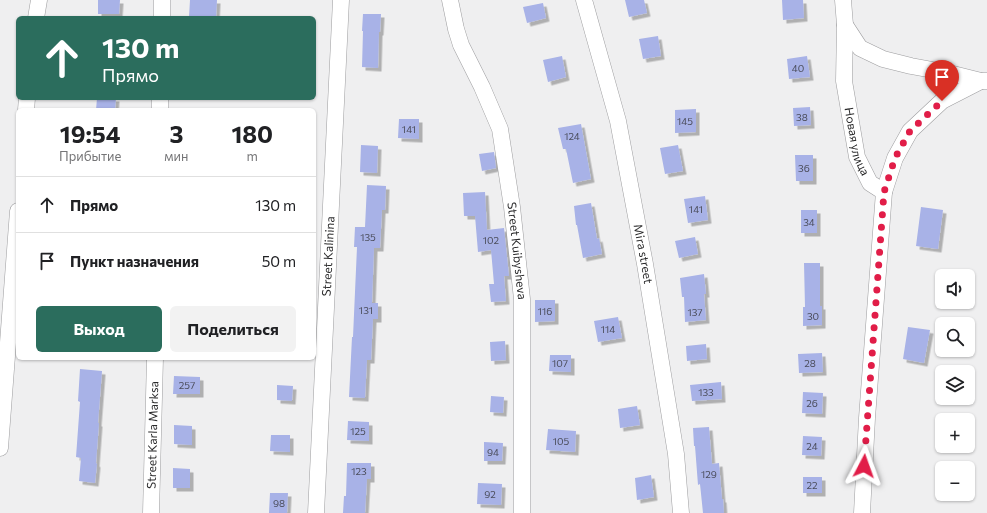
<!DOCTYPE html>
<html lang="ru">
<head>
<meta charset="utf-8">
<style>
  body { margin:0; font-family:Commissioner,sans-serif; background:#f2f2f2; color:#202124; height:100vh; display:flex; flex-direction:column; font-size:15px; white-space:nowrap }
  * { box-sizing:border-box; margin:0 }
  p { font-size:13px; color:#757577 }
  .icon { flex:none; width:22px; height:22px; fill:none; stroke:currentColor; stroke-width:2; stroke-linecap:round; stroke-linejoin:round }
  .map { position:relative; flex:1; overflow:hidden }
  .drawer { position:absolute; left:16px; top:108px; width:300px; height:252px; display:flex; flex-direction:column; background:#fff; border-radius:6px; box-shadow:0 1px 3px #0004 }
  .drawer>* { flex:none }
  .hud { position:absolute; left:16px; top:16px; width:300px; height:84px; border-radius:6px; box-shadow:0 1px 3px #0004; background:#2b6d5d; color:#fff; overflow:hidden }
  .controls { position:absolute; left:935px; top:269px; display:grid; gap:8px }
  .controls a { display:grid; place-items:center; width:40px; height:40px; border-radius:6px; background:#fff; box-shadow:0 1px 3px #0004; font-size:20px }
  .pin { position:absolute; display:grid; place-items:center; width:34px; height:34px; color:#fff; margin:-41px -17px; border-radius:50% 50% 50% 0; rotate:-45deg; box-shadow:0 0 4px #0007 }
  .pin .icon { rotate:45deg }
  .me { position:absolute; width:44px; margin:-22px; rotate:4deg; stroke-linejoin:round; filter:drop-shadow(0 0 3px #0008) }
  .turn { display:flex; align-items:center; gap:14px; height:84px; padding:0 20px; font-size:18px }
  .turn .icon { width:52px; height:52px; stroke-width:2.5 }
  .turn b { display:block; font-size:28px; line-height:34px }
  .eta { display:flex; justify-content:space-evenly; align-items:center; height:68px; text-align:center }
  .eta b { font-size:24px; font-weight:700; line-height:28px }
  .cta { display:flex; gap:8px; margin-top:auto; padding:8px 20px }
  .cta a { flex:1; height:46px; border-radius:6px; background:#2b6d5d; color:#fff; font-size:16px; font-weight:700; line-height:46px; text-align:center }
  .cta a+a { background:#f2f2f2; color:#202124 }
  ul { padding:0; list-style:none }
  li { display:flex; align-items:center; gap:12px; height:56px; padding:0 20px; border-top:1px solid #e0e0e0 }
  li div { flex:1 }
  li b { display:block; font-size:15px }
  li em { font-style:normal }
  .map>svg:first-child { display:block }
</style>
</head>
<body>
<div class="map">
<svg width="987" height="513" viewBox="0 0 987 513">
  <defs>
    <filter id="shadow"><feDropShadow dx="3.5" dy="3.5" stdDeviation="0" flood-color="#0004"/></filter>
  </defs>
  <rect width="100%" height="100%" fill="#efeff0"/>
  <path fill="#a8b2e7" filter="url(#shadow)" d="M98,0H120L119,14H98Z
    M190,0H217L216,18L189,17Z
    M625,0H644L647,13L629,17Z
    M782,0H803L804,18L783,20Z
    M543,3L546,18L527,23L523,7Z
    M363,14H381L380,32H379L378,68L362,67L363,31H362Z
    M658,36L661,56L643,59L639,39Z
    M562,56L566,77L548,82L543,60Z
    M807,56L810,77L789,79L787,59Z
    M97,98H116L115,110H96Z
    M810,107L811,125L794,126L793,108Z
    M696,109V132L675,133V110Z
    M399,119H419V139L398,138Z
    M581,124L591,179L573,183L566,149H563L558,128Z
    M361,145L378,146L377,173L360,172Z
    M678,145L683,171L665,174L660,148Z
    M494,152L496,168L482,171L479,154Z
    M795,155H813V181H796Z
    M367,185L386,186L385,210H382L380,248H374L372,303H378V319H373L371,360H367L365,398L349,397L352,337H353L357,247H354L355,227H365Z
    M485,192L487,230L504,228L509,276H504L506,301L491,302L489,284H494L491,250L478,252L475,216H464L463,193Z
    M705,196L708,220L688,223L684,199Z
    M591,203L597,239L599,238L602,254L583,258L577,225H576L574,206Z
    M921,207L943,210L938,249L916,246Z
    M801,210H817V233H801Z
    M695,237L698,254L679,258L675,241Z
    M804,263H820V306H822V325L803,326V307H805Z
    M704,274L706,294H704L706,320L685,322L684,297H682L680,278Z
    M535,300H555V321L535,322Z
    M618,317L622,338L598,342L594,321Z
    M908,327L930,330L924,363L903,359Z
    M505,341L506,360L491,361L490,342Z
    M706,344L707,359L687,361L686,346Z
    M822,353L823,372L799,373L798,354Z
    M550,355H571V372L549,371Z
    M80,369L102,371L98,423H99L96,463L97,464L95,483L79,481L81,458L76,457L80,402L78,401Z
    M174,376L200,377V394H173Z
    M721,382L722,399L692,401L690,385Z
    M277,385L293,386L292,401L277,400Z
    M803,392L823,393L822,414L802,413Z
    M491,396L504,397L503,413L490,412Z
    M637,406L640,425L620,428L618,409Z
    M348,421L369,422V441L347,440Z
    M174,425L192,426V445L174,444Z
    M709,427L712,464L719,463L722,499H723L724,513H703L700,484L698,485L695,446H694L693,428Z
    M548,429L576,431L575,452L546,450Z
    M271,435H290V452L270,451Z
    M803,436L822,437L821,456L802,455Z
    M484,442L503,443L502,461H484Z
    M347,463H371V479H367L365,513H343L344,496H346Z
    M173,468L190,469V488H173Z
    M651,475L654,497L637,500L635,478Z
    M803,477H822V493H803Z
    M478,483L502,484L501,505L477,504Z
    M270,493H288L287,513H269Z"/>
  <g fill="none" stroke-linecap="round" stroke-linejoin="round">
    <defs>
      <g id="minor">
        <path id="s1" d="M450,0L456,29L461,45L482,87L500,129L512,207L522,299V513"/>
        <path id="s2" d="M584,0L618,121L645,264L676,454L681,513"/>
        <path id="s3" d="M843,0L845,25L844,81L857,157L870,183L884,192L867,418L862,513"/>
        <path d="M36,18L39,0"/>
        <path d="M162,18V0"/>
        <path d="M845,25L860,48L883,59L911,66L949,73L981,81H987"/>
        <path d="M26,110L27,98"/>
        <path d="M160,110V98"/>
        <path d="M884,192L895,158L910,131L942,101L981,81"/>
        <path d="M0,448L18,211"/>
        <path id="s4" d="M151,513L155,358"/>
        <path id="s5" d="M316,513L341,0"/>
      </g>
    </defs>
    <use href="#minor" stroke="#9d9d9f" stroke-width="17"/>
    <use href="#minor" stroke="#fff" stroke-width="16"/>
  </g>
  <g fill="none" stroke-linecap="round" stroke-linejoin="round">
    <path stroke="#e11d48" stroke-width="7" stroke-dasharray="0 12.6" d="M864,466L884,192L895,158L910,131L942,101"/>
  </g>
  <g text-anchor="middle" stroke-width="4" stroke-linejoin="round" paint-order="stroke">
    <g font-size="10" fill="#4a4c5a">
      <text x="798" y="72">40</text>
      <text x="802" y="121">38</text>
      <text x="685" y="125">145</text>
      <text x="409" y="133">141</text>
      <text x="572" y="140">124</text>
      <text x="804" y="172">36</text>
      <text x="696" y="213">141</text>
      <text x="809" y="226">34</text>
      <text x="368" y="241">135</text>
      <text x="491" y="244">102</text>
      <text x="366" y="314">131</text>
      <text x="545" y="315">116</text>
      <text x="695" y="316">137</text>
      <text x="813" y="320">30</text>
      <text x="608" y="333">114</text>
      <text x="560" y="367">107</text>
      <text x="810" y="367">28</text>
      <text x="187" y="389">257</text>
      <text x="706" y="396">133</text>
      <text x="812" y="407">26</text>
      <text x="358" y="435">125</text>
      <text x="561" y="445">105</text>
      <text x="812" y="450">24</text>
      <text x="493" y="456">94</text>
      <text x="359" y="475">123</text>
      <text x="709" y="478">129</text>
      <text x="812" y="489">22</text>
      <text x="490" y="498">92</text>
      <text x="279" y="507">98</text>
    </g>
    <g font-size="12" fill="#2a2a2b" stroke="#efeff0">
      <text dy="4" stroke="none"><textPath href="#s3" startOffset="143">Новая улица</textPath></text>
      <text dy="4" stroke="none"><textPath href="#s1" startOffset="262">Street Kuibysheva</textPath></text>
      <text dy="4" stroke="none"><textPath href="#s2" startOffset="261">Mira street</textPath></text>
      <text dy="4" stroke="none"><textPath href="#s5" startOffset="257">Street Kalinina</textPath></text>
      <text dy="4" stroke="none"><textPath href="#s4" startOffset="78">Street Karla Marksa</textPath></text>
    </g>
  </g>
</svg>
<div class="controls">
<a><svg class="icon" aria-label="sound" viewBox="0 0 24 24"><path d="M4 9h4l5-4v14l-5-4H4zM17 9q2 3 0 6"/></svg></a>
<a><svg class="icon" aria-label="search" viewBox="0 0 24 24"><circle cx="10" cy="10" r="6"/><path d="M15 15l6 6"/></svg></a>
<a><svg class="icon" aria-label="layers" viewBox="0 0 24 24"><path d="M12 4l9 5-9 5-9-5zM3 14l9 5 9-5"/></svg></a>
<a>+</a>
<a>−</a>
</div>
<div class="pin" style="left:942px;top:101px;background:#d93025"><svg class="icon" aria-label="arrive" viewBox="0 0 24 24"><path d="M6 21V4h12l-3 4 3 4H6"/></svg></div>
<svg class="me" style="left:864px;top:466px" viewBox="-20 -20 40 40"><path d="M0-17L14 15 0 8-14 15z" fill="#e11d48" stroke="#fff" stroke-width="4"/></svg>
<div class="hud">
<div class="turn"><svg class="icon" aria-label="ahead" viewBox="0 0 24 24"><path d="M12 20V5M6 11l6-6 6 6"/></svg><div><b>130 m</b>Прямо</div></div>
</div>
<section class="drawer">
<div class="eta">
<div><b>19:54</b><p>Прибытие</p></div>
<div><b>3</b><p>мин</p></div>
<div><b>180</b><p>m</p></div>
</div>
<ul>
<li><svg class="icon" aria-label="ahead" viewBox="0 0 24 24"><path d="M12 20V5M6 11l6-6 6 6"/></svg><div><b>Прямо</b></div><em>130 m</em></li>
<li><svg class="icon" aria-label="arrive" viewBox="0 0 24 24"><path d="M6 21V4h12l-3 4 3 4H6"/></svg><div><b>Пункт назначения</b></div><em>50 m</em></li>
</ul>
<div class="cta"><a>Выход</a><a>Поделиться</a></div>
</section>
</div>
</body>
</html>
